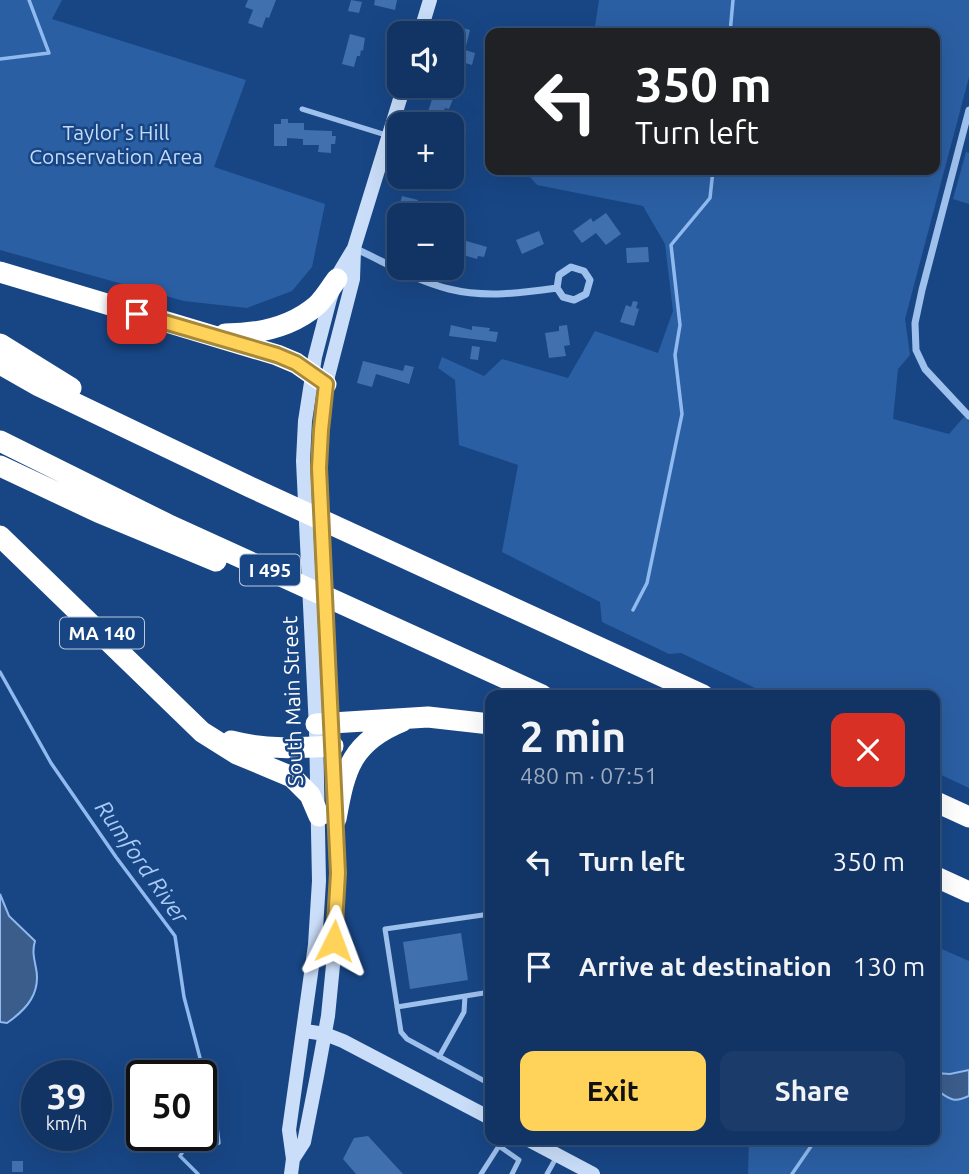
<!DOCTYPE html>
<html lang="en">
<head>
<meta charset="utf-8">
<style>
  body { margin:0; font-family:Ubuntu,sans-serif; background:#1b3c6a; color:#f1f3f6; height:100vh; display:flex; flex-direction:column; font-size:26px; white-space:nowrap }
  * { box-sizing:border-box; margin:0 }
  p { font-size:23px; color:#9caabf }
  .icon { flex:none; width:38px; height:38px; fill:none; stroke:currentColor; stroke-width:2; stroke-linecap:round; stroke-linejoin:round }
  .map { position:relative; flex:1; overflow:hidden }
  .panel { position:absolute; left:485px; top:690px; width:455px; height:455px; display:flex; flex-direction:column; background:#123464; border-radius:14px; box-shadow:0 7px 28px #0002,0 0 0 2px #314f78 }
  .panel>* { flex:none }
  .hud { position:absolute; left:485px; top:28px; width:455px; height:147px; border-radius:14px; box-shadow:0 7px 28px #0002,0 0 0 2px #314f78; background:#202124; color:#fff; overflow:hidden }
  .controls { position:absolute; left:387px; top:21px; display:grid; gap:14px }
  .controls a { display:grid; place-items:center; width:77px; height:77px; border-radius:14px; background:#123464; box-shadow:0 7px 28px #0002,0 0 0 2px #314f78; font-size:35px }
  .speed { position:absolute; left:21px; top:1060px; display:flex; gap:14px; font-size:35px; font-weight:700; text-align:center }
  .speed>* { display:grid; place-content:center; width:91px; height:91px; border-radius:50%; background:#123464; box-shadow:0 7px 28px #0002,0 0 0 2px #314f78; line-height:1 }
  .speed small { font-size:18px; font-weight:400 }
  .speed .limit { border:4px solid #111; border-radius:10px; background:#fff; color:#111 }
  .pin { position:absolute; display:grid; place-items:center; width:60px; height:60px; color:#fff; margin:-30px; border-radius:14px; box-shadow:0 4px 10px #0006 }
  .me { position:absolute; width:77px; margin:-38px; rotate:3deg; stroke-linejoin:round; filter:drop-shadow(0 0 5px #0008) }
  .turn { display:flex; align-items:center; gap:24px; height:147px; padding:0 35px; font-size:32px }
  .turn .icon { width:91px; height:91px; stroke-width:2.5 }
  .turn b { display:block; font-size:49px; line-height:60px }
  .round { display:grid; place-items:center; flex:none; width:74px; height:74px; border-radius:14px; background:#1b3c6a }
  .headline { display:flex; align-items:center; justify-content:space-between; height:119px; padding:0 35px }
  h1 { font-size:42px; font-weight:600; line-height:52px }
  .primary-button { display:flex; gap:14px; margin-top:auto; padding:14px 35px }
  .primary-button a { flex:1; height:80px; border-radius:14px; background:#ffd259; color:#111; font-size:28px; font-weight:600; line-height:80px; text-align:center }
  .primary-button a+a { background:#1b3c6a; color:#f1f3f6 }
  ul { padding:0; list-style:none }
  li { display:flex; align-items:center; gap:21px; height:105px; padding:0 35px }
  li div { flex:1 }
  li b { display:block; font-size:26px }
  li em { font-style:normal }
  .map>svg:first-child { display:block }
</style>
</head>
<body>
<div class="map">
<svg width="969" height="1174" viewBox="0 0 969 1174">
  <rect width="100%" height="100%" fill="#184685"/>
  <path fill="#2b5fa3" d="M0,0H62L52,19L246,80L214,167L325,204L312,267L292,291L247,308L184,301L0,250Z
    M599,0H969V77L905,319L910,355L898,369L893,419L949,434L964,417L969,421V788L935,772L934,695H770L681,653L669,654L602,622L600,602L502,552L518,465L459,445L455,380L438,368L442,357L484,376L502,359L568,378L595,331L658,353L673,311L665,244L643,206L537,185L524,170H934V33H594Z
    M966,152L969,153V204L953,199Z
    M935,946L969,961V1174H748L749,1139H934Z"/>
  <path fill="#3b5d8c" stroke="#90baef" stroke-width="2" d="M0,894L9,916L35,941C32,951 34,958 36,968C41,993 27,1009 7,1023L0,1022Z
    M969,1070V1096C952,1104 949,1098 935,1089V1073L950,1074Z"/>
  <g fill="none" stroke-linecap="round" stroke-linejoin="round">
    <path stroke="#90baef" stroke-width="3.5" d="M730,33L733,0
      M0,59L49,53L29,0
      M633,610L647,583L682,414L675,355L680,325L671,245L710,198L713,170
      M0,672L51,763L116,857L175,936L184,997L216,1119L219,1143L204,1148L188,1144L180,1156L198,1174
      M792,1174L816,1139"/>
  </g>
  <path fill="#4170ae" d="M248,0H276L269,18L266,17L262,28L248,23L253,10L245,7Z
    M351,0L362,2L359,13L348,11Z
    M375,0H397L395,10L374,5Z
    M455,26L470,30L465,50L475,53L472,65L452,59V39Z
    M350,34L365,38L363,51L361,50L360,56H357L354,67L342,64Z
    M434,93L453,99L449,109L445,108L441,120L427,115Z
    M281,119H288V123H304V130L332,131V136H336L335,144H331V153L318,152L319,145H303V139L287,138V146H274V124H281Z
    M402,196L418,200L414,215H399V229L394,228Z
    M606,213L621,234L606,245L596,233L582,243L573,231L591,218L593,222Z
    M458,227L466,229L463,240L487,247L484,257L478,256L477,259L452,252Z
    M539,231L544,244L522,254L516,240Z
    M648,247L649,262L627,263L626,248Z
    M633,301L638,302L636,308L639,309L634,326L620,322L626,305L631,307Z
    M451,325L472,330V326L490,328L489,331L498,332L496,342L449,336Z
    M567,325L570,345L564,346L566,356L549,358L545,333L559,331V326Z
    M472,346L480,347L478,360L470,359Z
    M363,361L403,371L405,365L414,367L409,384L376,374L372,387L357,383Z
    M461,933L468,980L410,989L403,942Z
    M368,1136L403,1174H356L343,1159L354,1138Z
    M12,1161H23V1172H12Z"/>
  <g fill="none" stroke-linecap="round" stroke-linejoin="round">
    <path stroke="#9ec0ec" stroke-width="5" d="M302,109L386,135
      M490,914L385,929L401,1032L407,1039L490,1084
      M397,1007L490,992
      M439,1057L464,1012L465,996
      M502,1139L499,1146L519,1160L512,1174
      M481,1174L499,1146
      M547,1174L556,1158"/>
    <path stroke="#9ec0ec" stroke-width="7" d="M969,110L922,290L915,323L916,350L925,369L969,416
      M354,248C385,262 416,281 449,289C485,298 521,293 557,288L563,297L574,300L586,294L590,280L584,271L571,267L559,275L557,288"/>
    <path stroke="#cadef9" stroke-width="14" d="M420,33L430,0
      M305,1031L325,1034L343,1041L490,1118
      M527,1139L593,1174
      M293,1159L304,1142L317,1076L328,1016L334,955L338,873L319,465L326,384L353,279L354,250
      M291,1174L293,1159L289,1130L315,945L319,881L316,729L303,461L305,421L315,357L330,299L339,273L354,248L404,86"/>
    <path stroke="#fff" stroke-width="21" d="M0,272L277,355L296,363L326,384
      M225,334C258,334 290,328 316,306C324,299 330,288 337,279
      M0,344L71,388
      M0,364L39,386L250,487L703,695
      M0,441L167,524L542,695
      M0,466L98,512L216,561
      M0,536L202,732L237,754L292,777L310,795L319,816
      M316,724L428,717L490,724
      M231,741C265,750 299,748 333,746
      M934,801L969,817
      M336,819C345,769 351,742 403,721
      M934,876L969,892"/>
  </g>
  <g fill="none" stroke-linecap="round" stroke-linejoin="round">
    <defs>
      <path id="route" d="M137,314L277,355L296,363L326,384L321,430L319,468L338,873L334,941"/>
    </defs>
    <use href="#route" stroke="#a6883a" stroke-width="18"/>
    <use href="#route" stroke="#ffd259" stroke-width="12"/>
  </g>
  <g text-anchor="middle" stroke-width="5" stroke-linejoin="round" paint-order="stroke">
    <g fill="#184685" stroke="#bac8da" stroke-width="2">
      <rect x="240" y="554.5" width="60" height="31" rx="5"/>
      <rect x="60" y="617.5" width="84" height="31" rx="5"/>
    </g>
    <g font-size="19" font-weight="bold" fill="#fff">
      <text x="270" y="577">I 495</text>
      <text x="102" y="640">MA 140</text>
    </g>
    <g font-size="21" fill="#c3dbf9" stroke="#184685">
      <text x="116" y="140">Taylor's Hill<tspan x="116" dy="24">Conservation Area</tspan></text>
    </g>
    <g font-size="21" fill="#fff" stroke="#184685">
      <text transform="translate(293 701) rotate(-92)" y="7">South Main Street</text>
    </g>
    <g font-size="23" font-style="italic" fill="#a9caf4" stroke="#184685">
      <text transform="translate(142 862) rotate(55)" y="8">Rumford River</text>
    </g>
  </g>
</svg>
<div class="controls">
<a><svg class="icon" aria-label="sound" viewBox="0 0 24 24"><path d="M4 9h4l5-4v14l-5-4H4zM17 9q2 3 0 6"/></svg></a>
<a>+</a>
<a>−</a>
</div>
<div class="speed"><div>39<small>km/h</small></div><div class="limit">50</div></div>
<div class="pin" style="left:137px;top:314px;background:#d93025"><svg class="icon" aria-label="arrive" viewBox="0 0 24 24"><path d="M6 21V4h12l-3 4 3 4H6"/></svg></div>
<svg class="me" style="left:334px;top:941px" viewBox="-20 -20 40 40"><path d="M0-17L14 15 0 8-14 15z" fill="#ffd259" stroke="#fff" stroke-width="4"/></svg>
<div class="hud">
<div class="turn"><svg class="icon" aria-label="left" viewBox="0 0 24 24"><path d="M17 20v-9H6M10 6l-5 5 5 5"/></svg><div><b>350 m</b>Turn left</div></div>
</div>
<section class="panel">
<div class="headline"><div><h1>2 min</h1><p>480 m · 07:51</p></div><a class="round" style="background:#d93025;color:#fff"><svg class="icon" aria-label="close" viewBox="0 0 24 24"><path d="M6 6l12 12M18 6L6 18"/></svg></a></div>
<ul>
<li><svg class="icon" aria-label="left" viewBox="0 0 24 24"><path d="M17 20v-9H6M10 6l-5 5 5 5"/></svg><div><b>Turn left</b></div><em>350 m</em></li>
<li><svg class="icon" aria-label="arrive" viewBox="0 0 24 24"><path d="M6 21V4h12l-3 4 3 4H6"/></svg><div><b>Arrive at destination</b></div><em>130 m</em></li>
</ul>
<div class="primary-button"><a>Exit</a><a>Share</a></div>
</section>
</div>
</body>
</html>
